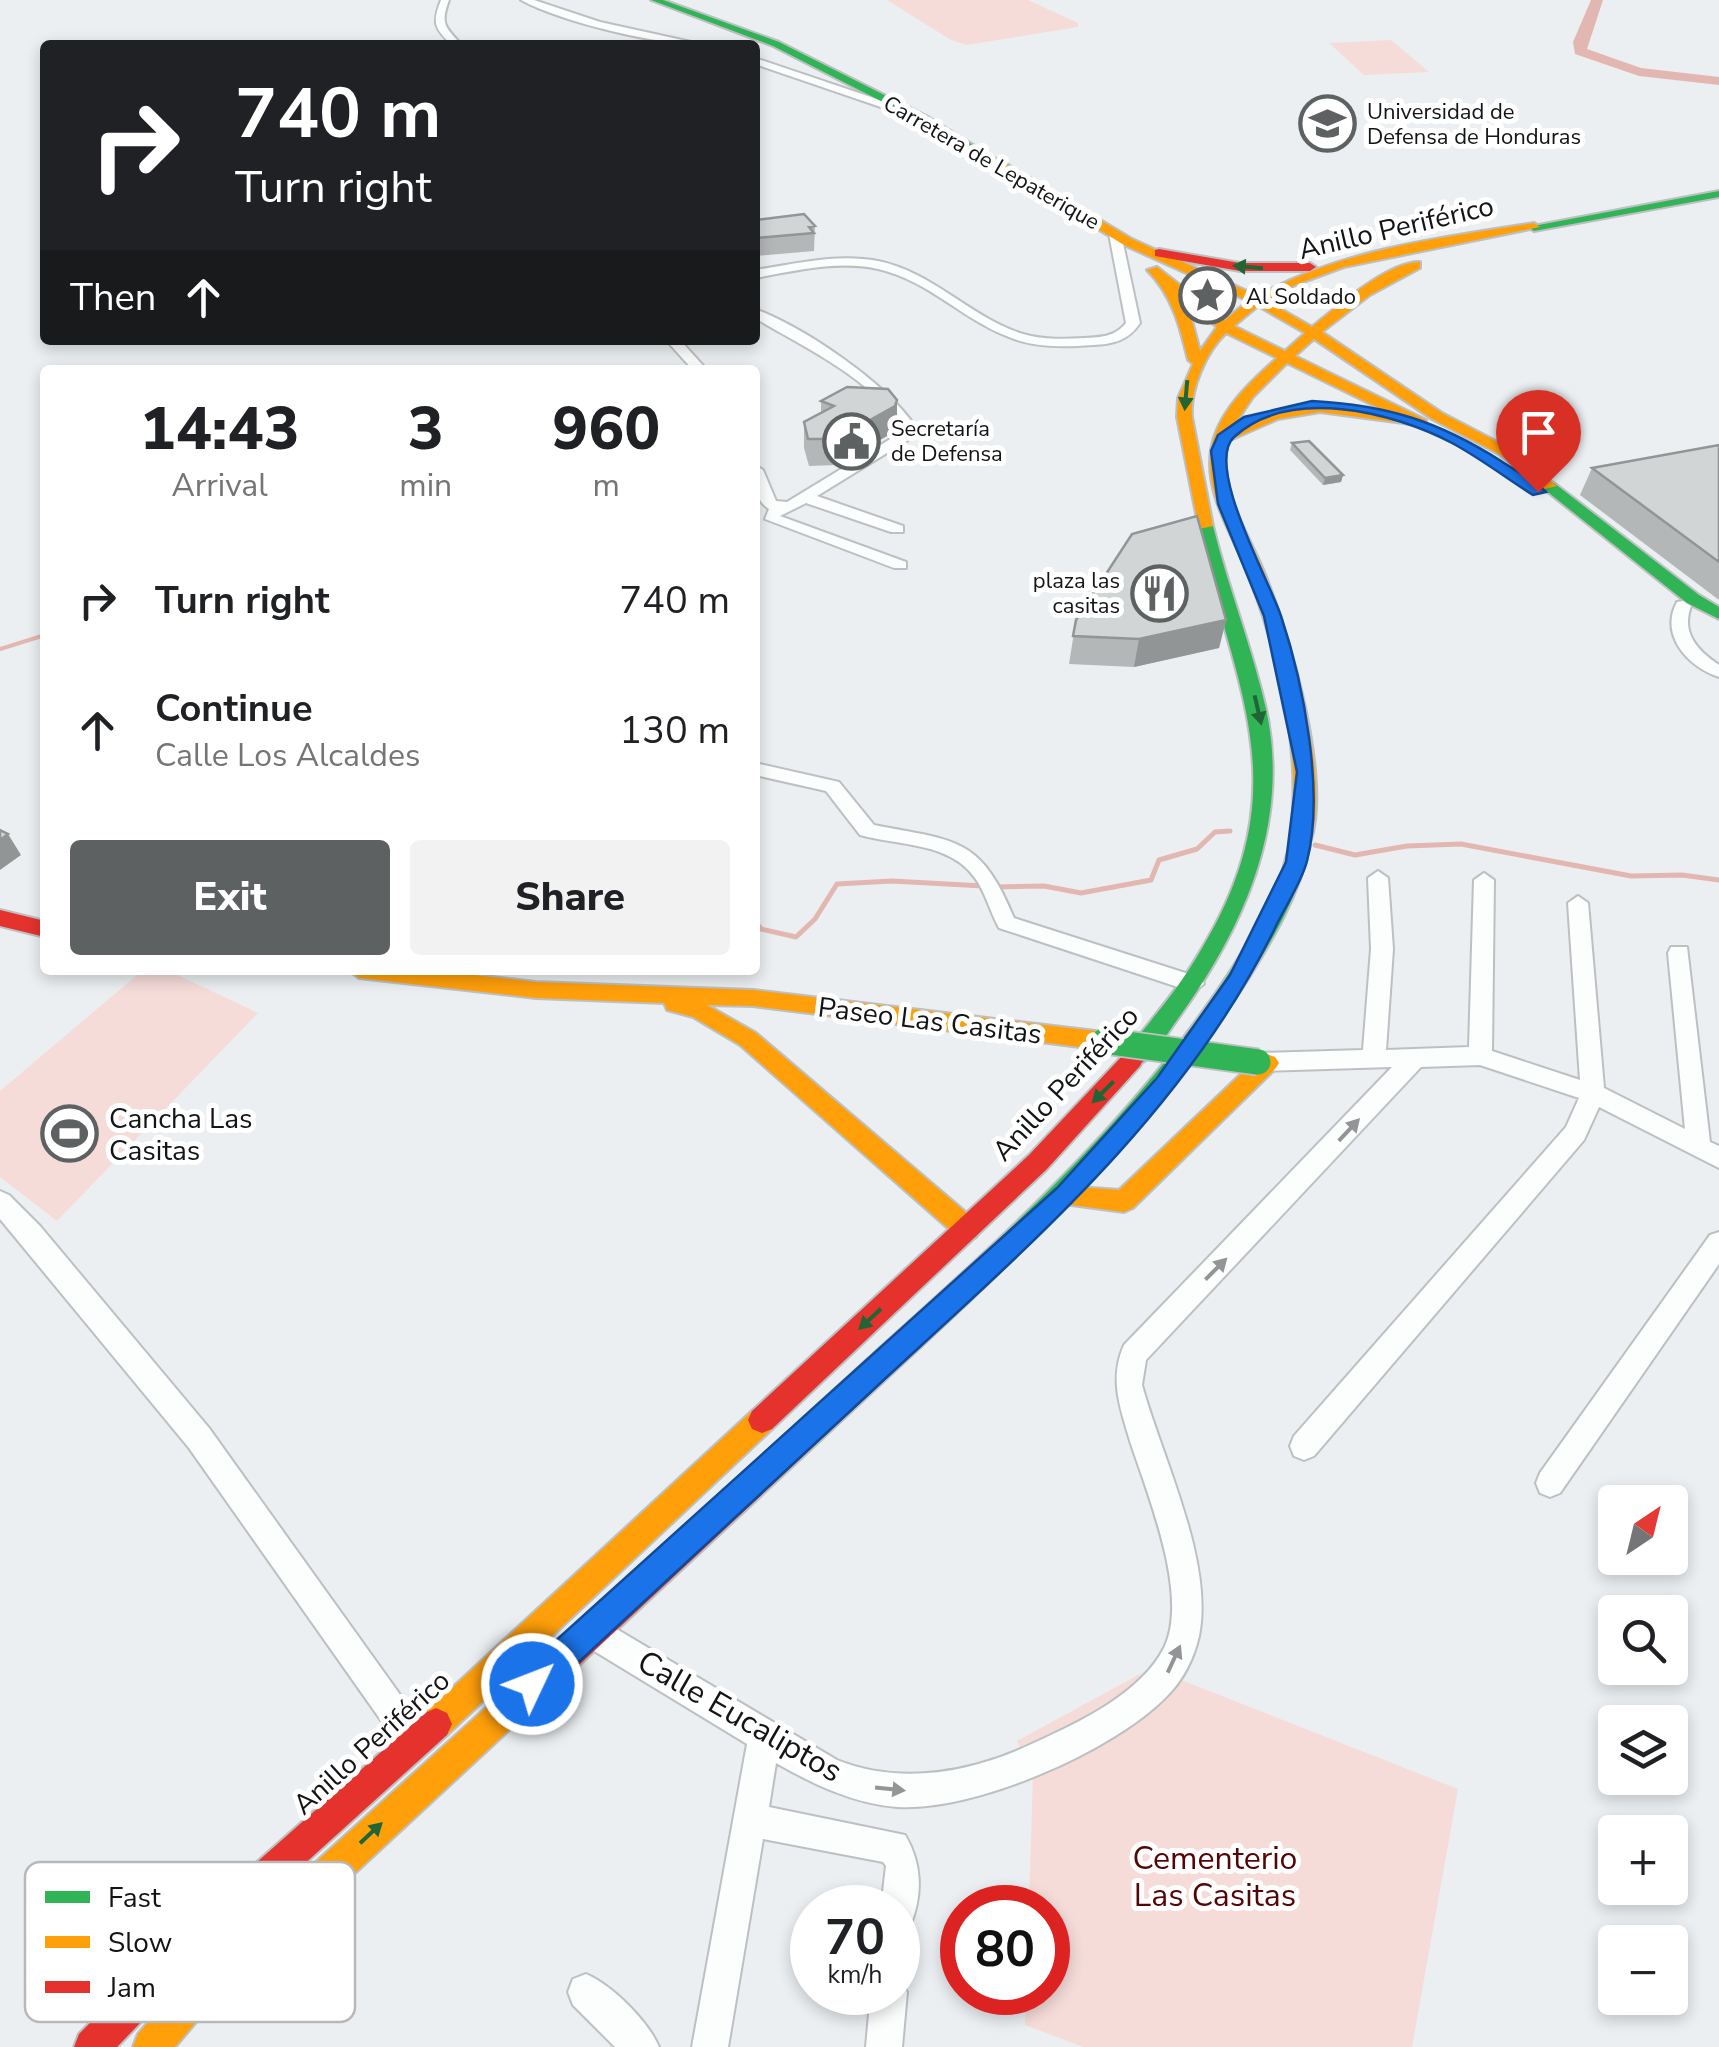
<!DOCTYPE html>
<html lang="en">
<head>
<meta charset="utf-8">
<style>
  body { margin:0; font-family:"Nunito Sans",sans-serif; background:#f2f2f2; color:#202124; height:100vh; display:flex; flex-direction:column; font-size:38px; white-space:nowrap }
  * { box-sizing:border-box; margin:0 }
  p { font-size:32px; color:#757577 }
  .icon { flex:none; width:55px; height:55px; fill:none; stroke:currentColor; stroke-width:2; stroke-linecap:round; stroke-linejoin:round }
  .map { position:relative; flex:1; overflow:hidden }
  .sheet { position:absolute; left:40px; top:365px; width:720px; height:610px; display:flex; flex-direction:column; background:#fff; border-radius:10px; box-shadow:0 5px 15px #0003 }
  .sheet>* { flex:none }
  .guide { position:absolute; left:40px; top:40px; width:720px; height:305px; border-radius:10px; box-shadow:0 5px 15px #0003; background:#202124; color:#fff; overflow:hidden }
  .needle { width:65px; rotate:35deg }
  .tools { position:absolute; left:1598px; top:1485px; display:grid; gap:20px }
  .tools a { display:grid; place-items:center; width:90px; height:90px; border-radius:10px; background:#fff; box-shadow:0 5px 15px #0003; font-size:50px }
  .speed { position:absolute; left:790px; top:1885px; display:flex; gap:20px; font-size:50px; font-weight:700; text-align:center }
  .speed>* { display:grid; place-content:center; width:130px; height:130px; border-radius:50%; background:#fff; box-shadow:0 5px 15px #0003; line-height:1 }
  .speed small { font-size:25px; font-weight:400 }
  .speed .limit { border:15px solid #d22; background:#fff; color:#111 }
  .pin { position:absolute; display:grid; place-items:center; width:85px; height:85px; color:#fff; margin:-102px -42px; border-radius:50% 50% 50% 0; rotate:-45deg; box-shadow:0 0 10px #0007 }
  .pin .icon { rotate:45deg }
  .me { position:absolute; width:110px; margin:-55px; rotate:47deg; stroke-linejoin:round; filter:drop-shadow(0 0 8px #0008) }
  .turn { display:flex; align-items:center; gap:35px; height:210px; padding:0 30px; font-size:45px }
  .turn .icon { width:130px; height:130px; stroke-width:2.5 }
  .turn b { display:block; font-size:70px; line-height:85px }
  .then { display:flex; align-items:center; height:95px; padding:0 30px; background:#0003; gap:20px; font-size:38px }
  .eta { display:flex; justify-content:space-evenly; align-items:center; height:170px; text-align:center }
  .eta b { font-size:60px; font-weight:800; line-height:70px }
  .cta { display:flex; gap:20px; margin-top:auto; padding:20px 30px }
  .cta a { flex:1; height:115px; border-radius:10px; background:#5e6162; color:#fff; font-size:40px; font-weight:800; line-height:115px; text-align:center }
  .cta a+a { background:#f2f2f2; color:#202124 }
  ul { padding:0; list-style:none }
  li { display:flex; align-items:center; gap:30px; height:130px; padding:0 30px }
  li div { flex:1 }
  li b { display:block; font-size:38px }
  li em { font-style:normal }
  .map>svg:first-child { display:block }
</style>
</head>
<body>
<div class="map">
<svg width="1719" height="2047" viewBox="0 0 1719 2047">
  <rect width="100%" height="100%" fill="#ebeff1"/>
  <path fill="#f5dcd9" d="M887,0H1028L1078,23V27L967,45L951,40Z
    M1391,40L1429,72L1364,75L1329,43Z
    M143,970H167L258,1013L57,1221L0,1177V1091Z
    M1151,1668L1458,1789L1412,2047H1083L1025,2025L1026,1993L1048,1992V1908L1029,1907L1033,1773L1017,1741Z"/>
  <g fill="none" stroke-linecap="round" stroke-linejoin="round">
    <path stroke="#e3b7b1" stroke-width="4" d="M0,649L45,635"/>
    <path stroke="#e3b7b1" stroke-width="5" d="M1315,845L1355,855L1407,846L1461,844L1631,876L1682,875L1719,880
      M994,887L1044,886L1081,893L1151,880L1159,860L1197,849L1215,832L1230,831
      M755,921L761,929L796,937L815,919L837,884L892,881L983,886"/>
    <path fill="#e3b7b1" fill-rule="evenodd" d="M1591,0H1603L1587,49L1641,68L1719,77V85L1639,76L1575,54L1573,42Z"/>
    <defs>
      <path id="street" d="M441,0H449C440,24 445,27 462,45H452C434,28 432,23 441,0Z
        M521,0H534L600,22L705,45C657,45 562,22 521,0Z
        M755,58L921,114L922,116L913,118L755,64Z
        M1115,230L1121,234L1140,323C1128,341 1113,344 1093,345C1065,347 1035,348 1009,337C963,320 928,280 878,269C838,260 795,271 755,278V270C795,264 837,253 878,261C933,272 971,318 1023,334C1043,340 1065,339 1085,338C1101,337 1115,337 1126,323L1109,234Z
        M755,309C805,328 885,382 915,426L908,440L817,496L903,526V532H891L806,503L780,516L906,562V568H894L765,519L769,509C754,500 755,481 755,465L763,470L776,501L787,502L897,435L901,426C868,376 805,348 755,318Z
        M666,340H680L707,370H693Z
        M1683,601L1691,606C1681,633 1697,650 1719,665V677C1688,667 1659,635 1677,602Z
        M755,763L839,782L874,825C954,841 980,835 1014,918L1201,978L1204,984L1193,992L999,928C990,912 986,893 975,878C950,842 899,846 860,835L826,791L755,775Z
        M1378,871L1388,878L1393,949L1386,1050L1469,1047L1474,880L1484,873L1494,880L1492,1051L1580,1080L1568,903L1578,896L1588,903L1604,1088L1685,1129L1668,953L1671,947H1687L1710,1142L1719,1146V1168L1599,1107L1584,1140L1314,1456L1304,1460L1294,1456L1290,1446L1294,1436L1566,1127L1579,1098L1480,1065L1421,1067L1146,1360L1142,1385C1162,1458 1214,1561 1199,1636C1194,1658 1183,1680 1167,1696C1114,1751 974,1812 897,1807C854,1804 813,1784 776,1763L769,1807L905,1835C922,1863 923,1895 910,1926L898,1931V1908H881L886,1866L883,1862L763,1839L728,2047H692L747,1744L581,1643L577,1632L581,1621L592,1617L603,1621L837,1760C902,1786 974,1772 1036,1742C1080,1722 1141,1693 1164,1648C1190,1596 1147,1493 1130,1441C1120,1407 1109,1379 1124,1345L1392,1067L1258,1071L1250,1068L1246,1062L1250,1056L1258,1053L1363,1050L1371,949L1368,878Z
        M0,1191L9,1195L40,1226L209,1428L426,1731L431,1742L426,1753L415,1758L404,1753L189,1448L0,1219Z
        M1719,1232V1264L1560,1493L1550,1497L1540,1493L1536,1483L1540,1473L1710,1235Z
        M586,1974C612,1985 648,2021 659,2047H615L573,2005L568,1992L573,1979Z
        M898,1978L907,1992L902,2047H866L871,1992H898Z"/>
      <path id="fast" d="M651,0H663L779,42L926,116L999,161L990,163L918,120L773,46Z
        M1719,191V197L1534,231L1528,227Z
        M1544,483H1554L1699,595L1719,607V619L1687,603L1544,489Z
        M1205,521L1213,526C1228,588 1252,647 1266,709C1291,824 1243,929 1177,1020C1165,1036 1146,1073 1124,1066L1121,1060C1129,1045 1143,1032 1153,1018C1171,996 1187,974 1201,950C1300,786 1235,690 1197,526Z
        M1300,838L1310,845C1299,895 1273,939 1246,982C1153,1130 1028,1247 901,1365L891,1368L881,1365L878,1356L881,1347C1010,1231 1137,1116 1231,970C1250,940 1269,909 1281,876C1286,863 1286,843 1300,838Z"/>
      <path id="slow" d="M990,159H998L1132,239L1258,296C1342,249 1440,238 1534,223L1540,227L1344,267L1295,285L1267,301L1312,327C1336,307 1389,261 1420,262V268L1370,295L1322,332L1442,413L1509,448L1557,486L1544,489L1499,454L1432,419L1314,339L1295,356L1426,420V426L1320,412L1278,419L1228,441C1216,488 1247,530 1264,572C1289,634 1336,788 1307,850L1300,852L1290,845C1302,753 1282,667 1251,581C1236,539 1204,497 1211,450C1217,412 1250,382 1277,358L1226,333C1206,352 1190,389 1192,417L1213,526L1199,529L1177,417L1178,398L1193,364L1188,360C1180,326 1172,295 1147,270L1157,267L1225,320L1248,301L1124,245L990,163ZM1181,298L1217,327L1200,351L1191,317ZM1258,306L1305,333L1285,351L1234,326ZM1287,363L1383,410C1331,400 1281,403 1233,427L1253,397Z
        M348,970H431L536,982L753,990L1104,1032L1112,1035L1115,1041L1112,1047L1104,1050L753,1006L707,1005L756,1033L976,1221L980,1229L976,1237L967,1240L958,1237L740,1045L693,1017L667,1010L664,1003L536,998L359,978Z
        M1267,1054L1275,1057L1279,1063L1275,1069L1133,1208L1124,1212L1057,1203L1054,1196L1057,1189L1066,1186L1119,1190L1259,1057Z
        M762,1407L772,1411L776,1420L772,1429L447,1735L436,1740L425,1735L420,1724L425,1713L752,1411Z
        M566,1640L577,1645L582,1656L577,1667L202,2015L175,2047H133L138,2034L176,1989L555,1645Z"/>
      <path id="jam" d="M1159,249L1240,263H1310L1316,267L1310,271H1240L1155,256V250Z
        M0,910L45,921V937L0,926Z
        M1132,1051L1140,1054L1143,1060L1140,1066L1047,1169L772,1429L762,1433L752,1429L748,1420L752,1411L1029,1155L1124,1054Z
        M891,1344L901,1347L904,1356L901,1365L577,1667L566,1672L555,1667L550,1656L555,1645L881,1347Z
        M436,1708L447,1713L452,1724L447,1735L219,1941L117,2047H74L79,2034L195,1917L425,1713Z"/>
    </defs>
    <use href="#street" stroke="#bdc0c2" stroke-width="4"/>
    <use href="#fast" stroke="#bdc0c2" stroke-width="4"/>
    <use href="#slow" stroke="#bdc0c2" stroke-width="4"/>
    <use href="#jam" stroke="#bdc0c2" stroke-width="4"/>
    <use href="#street" fill="#fcfdfd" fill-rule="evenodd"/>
    <use href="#fast" fill="#30b455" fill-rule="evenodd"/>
    <use href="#slow" fill="#ff9f0a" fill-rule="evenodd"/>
    <use href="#jam" fill="#e5322d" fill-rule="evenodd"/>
    <defs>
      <path id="fast-bridge" d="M1104,1041L1258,1062"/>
    </defs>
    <use href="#fast-bridge" stroke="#bdc0c2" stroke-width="29" stroke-linecap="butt"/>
    <use href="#fast-bridge" stroke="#30b455" stroke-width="25"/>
  </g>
  <path fill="#b4b7b8" d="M755,220L815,226L814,251L755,256Z
    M897,400V427L894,432L836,465L809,466L804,448V422L821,413V401Z
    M1292,443L1343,475L1341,482L1323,485L1290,450Z
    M1719,445V600L1580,495L1592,468Z
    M1076,620H1226L1219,648L1134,667L1069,664Z"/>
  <path fill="#929596" d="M897,400V427L894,432L836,465V439Z
    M1343,475L1341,482L1323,485L1325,478Z
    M1226,620L1219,648L1134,667L1139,639Z
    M8,834L21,855L0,870V840Z"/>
  <path fill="#d1d5d6" stroke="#929596" stroke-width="2.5" d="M804,214L815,226L809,227L814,233L755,238V220Z
    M847,387L888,389L897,400L895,406L836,439H808L804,422L834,406L821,401Z
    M1309,441L1343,475L1325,478L1292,443Z
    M1719,445V562L1592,468Z
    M1197,516L1226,620L1139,639L1073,636L1076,620L1132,534Z
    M0,830L8,834L0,840Z"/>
  <defs><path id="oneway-solid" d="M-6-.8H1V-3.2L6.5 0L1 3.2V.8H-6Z" transform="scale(2.5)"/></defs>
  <g fill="#216435">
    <use href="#oneway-solid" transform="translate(1248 267) rotate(-175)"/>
    <use href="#oneway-solid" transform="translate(1186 395) rotate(95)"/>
    <use href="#oneway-solid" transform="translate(1258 710) rotate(77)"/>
    <use href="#oneway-solid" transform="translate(1103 1092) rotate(135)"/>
    <use href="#oneway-solid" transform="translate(870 1319) rotate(137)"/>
    <use href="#oneway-solid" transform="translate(371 1833) rotate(-43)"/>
  </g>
  <g fill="#939495">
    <use href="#oneway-solid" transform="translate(1349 1130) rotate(-47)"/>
    <use href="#oneway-solid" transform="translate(1216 1269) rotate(-45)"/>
    <use href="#oneway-solid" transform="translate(1174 1659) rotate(-65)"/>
    <use href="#oneway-solid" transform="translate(890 1789) rotate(6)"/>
  </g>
  <path fill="#1a73e8" stroke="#114b97" stroke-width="2.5" d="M1312,401C1387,405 1438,421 1501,461C1516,471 1534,480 1546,492L1533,495C1506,478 1480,458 1452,443C1393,412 1290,386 1234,437C1204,465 1270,582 1281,616C1303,682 1325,792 1307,861C1301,884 1284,908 1274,930C1183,1116 1024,1250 874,1389C764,1491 653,1593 543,1695L532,1699L521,1695L516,1684L521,1672L1057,1188L1157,1078L1230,975L1286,862L1297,772L1264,616L1218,504L1211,451L1218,435L1244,417Z"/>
  <defs>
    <symbol id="university-ring" viewBox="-11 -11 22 22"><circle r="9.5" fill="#fff" stroke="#5e6162" stroke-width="1.5"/><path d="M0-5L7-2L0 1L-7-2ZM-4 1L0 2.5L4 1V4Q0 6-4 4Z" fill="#5e6162"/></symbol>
    <symbol id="sight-ring" viewBox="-11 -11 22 22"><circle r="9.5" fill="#fff" stroke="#5e6162" stroke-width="1.5"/><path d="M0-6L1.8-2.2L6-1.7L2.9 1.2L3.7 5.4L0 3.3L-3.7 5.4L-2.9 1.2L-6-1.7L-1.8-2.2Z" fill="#5e6162"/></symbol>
    <symbol id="civic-ring" viewBox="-11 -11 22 22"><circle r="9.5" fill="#fff" stroke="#5e6162" stroke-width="1.5"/><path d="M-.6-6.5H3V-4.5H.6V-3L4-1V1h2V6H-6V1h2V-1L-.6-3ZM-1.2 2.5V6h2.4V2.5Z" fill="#5e6162"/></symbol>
    <symbol id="restaurant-ring" viewBox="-11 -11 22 22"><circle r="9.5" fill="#fff" stroke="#5e6162" stroke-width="1.5"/><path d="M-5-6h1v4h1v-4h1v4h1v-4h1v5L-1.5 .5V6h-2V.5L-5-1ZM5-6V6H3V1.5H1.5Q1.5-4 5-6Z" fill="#5e6162"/></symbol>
    <symbol id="stadium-ring" viewBox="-11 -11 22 22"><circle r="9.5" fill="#fff" stroke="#5e6162" stroke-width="1.5"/><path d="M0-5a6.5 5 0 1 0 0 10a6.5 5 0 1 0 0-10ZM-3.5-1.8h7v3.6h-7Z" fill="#5e6162"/></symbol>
  </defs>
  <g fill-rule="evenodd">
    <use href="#university-ring" x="1296" y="92" width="63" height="63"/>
    <use href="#sight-ring" x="1176" y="264" width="63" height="63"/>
    <use href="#civic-ring" x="820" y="410" width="63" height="63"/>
    <use href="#restaurant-ring" x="1128" y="562" width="63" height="63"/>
    <use href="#stadium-ring" x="38" y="1102" width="63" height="63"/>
  </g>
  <g text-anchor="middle" stroke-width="10" stroke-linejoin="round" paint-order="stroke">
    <g font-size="22" fill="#121415" stroke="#fff" text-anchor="start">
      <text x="1367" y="119">Universidad de<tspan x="1367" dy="25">Defensa de Honduras</tspan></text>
      <text x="1246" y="304">Al Soldado</text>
      <text x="891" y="436">Secretaría<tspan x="891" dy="25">de Defensa</tspan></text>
      <text x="1120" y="588" text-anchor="end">plaza las<tspan x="1120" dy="25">casitas</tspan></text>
    </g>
    <g font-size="22" fill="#121415" stroke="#fff">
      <text transform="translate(992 162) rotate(30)" y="8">Carretera de Lepaterique</text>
    </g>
    <g font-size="28" fill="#121415" stroke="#fff">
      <text transform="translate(1396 227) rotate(-13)" y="10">Anillo Periférico</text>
      <text transform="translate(930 1020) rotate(7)" y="10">Paseo Las Casitas</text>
      <text transform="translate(1065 1083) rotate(-47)" y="10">Anillo Periférico</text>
      <text transform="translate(371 1742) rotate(-42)" y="10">Anillo Periférico</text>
    </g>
    <g font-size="28" fill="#121415" stroke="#fff" text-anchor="start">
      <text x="109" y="1128">Cancha Las<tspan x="109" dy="32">Casitas</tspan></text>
    </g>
    <g font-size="32" fill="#121415" stroke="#fff">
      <text transform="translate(740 1716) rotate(30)" y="11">Calle Eucaliptos</text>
    </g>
    <g font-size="32" fill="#540506" stroke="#fff">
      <text x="1215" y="1869">Cementerio<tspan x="1215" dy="37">Las Casitas</tspan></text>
    </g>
  </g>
  <rect x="25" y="1862" width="330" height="160" rx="15" fill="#fff" stroke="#b8b8b9" stroke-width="2.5"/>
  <rect x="45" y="1891" width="45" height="12" fill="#30b455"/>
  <rect x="45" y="1936" width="45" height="12" fill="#ff9f0a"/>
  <rect x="45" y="1981" width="45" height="12" fill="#e5322d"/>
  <g font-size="28" fill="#121415">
    <text x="108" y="1907">Fast</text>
    <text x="108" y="1952">Slow</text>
    <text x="108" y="1997">Jam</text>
  </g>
</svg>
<div class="tools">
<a><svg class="needle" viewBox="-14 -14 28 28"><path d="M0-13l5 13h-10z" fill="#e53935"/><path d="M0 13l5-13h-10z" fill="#757577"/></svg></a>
<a><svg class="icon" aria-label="search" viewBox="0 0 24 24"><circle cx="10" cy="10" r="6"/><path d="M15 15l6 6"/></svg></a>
<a><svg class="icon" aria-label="layers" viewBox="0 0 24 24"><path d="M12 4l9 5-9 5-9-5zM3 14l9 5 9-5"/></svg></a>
<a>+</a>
<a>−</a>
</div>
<div class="speed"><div>70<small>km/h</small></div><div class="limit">80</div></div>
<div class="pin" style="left:1538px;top:492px;background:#d93025"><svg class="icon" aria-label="arrive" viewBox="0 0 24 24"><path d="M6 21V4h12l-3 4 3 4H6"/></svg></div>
<svg class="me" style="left:532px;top:1684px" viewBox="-20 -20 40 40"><circle r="17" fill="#1a73e8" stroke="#fff" stroke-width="3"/><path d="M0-11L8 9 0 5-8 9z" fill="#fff"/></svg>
<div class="guide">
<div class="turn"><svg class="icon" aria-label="right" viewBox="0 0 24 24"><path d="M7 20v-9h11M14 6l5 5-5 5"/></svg><div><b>740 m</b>Turn right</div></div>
<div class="then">Then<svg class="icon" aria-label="ahead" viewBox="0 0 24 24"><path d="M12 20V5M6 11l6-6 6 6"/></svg></div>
</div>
<section class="sheet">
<div class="eta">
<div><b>14:43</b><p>Arrival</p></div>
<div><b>3</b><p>min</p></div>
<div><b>960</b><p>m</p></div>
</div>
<ul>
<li><svg class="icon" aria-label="right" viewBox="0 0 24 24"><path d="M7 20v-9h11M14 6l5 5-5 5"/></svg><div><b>Turn right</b></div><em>740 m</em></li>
<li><svg class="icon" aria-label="ahead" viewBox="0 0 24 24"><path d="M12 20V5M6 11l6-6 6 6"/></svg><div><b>Continue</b><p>Calle Los Alcaldes</p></div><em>130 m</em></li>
</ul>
<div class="cta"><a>Exit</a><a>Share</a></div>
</section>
</div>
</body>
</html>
